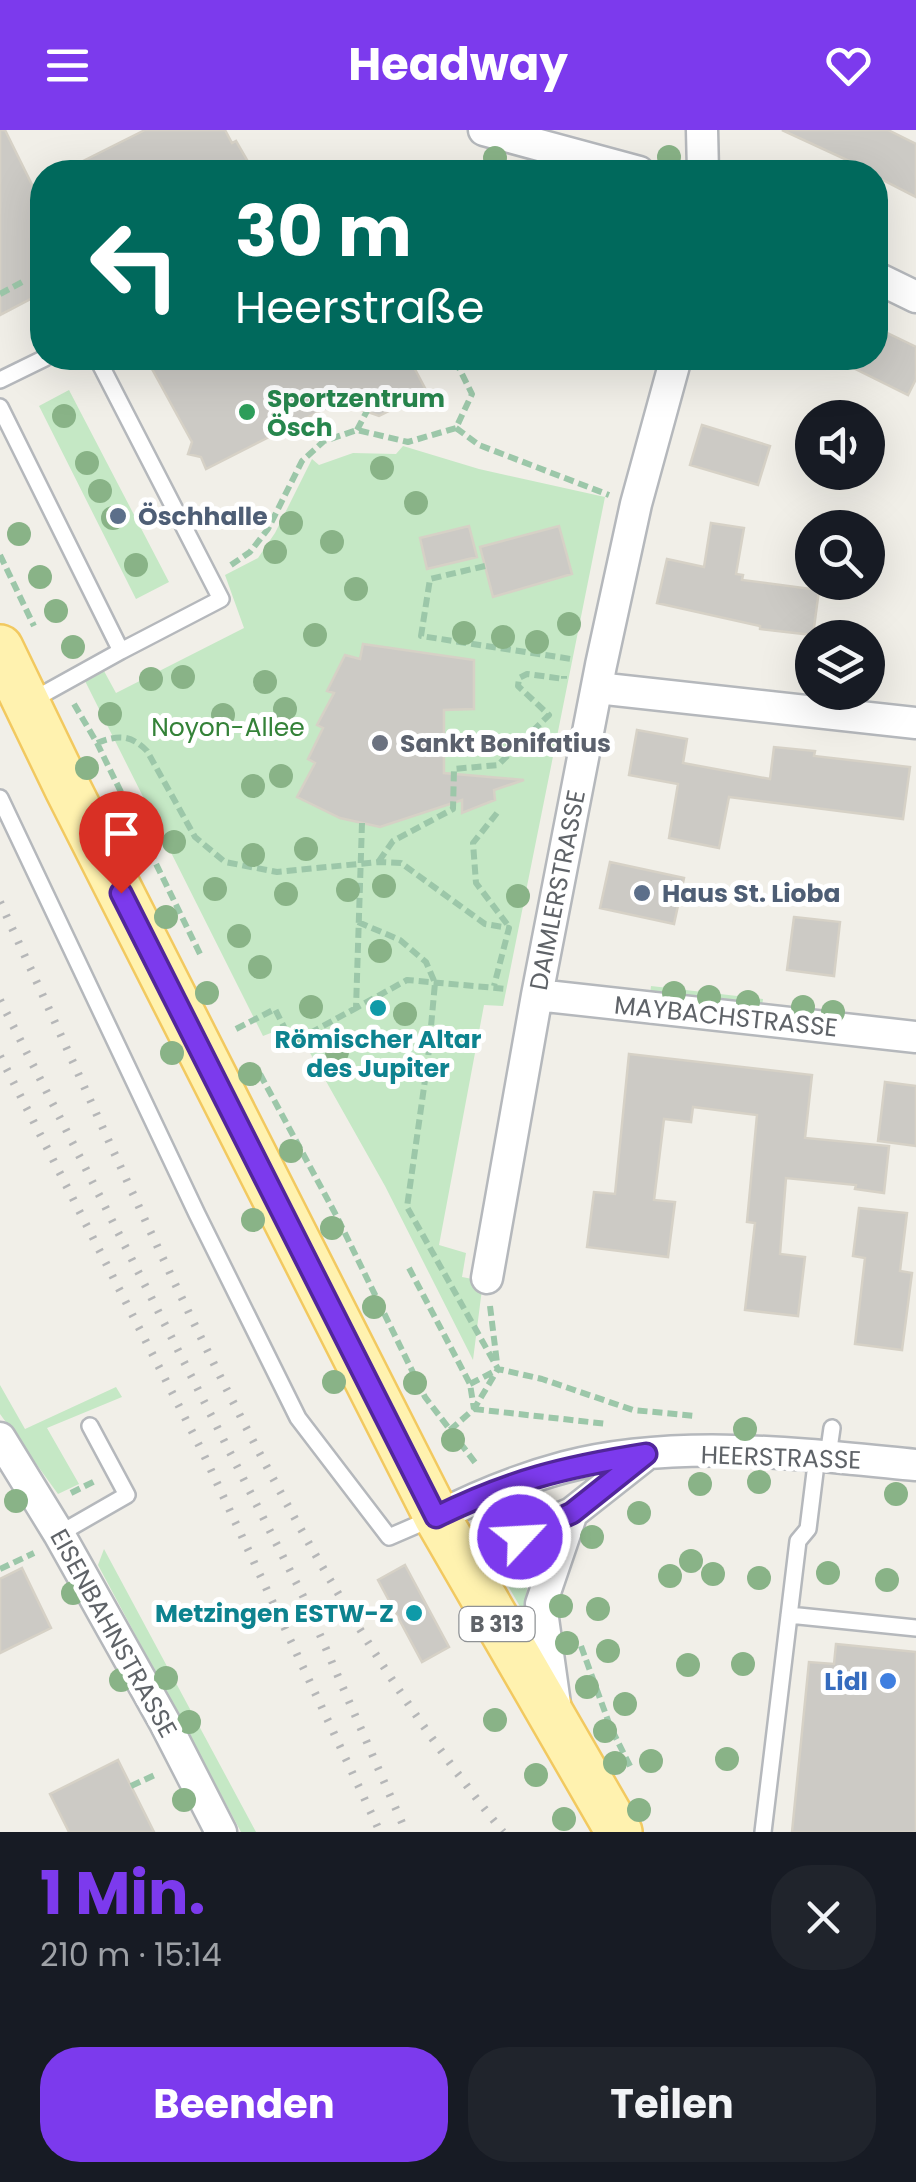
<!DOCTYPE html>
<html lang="de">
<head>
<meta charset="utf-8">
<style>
  body { margin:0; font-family:Poppins,sans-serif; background:#20242c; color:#f1f3f6; height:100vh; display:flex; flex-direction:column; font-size:38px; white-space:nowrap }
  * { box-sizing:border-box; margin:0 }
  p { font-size:32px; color:#9ea1a6 }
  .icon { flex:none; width:55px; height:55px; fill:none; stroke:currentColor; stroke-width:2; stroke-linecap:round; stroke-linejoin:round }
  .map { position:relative; height:1702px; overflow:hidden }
  .side { display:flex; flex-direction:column; background:#171b24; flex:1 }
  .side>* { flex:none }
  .guide { position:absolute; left:30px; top:30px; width:858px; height:210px; border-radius:40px; box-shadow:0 10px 40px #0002; background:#00695c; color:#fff; overflow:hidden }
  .buttons { position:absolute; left:795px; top:270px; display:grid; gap:20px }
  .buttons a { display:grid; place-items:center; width:90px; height:90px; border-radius:50%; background:#171b24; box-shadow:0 10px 40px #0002; font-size:50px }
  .pin { position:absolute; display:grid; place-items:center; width:85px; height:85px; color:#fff; margin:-102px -42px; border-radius:50% 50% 50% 0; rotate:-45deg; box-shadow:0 0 10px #0007 }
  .pin .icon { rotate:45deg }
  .me { position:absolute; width:110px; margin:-55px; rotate:65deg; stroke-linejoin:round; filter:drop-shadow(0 0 8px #0008) }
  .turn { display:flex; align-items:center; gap:35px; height:210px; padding:0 40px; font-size:45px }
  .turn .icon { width:130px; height:130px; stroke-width:2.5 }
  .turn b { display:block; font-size:70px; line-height:85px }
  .round { display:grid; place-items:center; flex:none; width:105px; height:105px; border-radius:40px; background:#20242c }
  .overview { display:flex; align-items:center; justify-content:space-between; height:170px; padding:0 40px }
  h1 { font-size:60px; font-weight:700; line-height:75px; color:#7c3aed }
  .action { display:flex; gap:20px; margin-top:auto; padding:20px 40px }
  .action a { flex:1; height:115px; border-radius:40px; background:#7c3aed; color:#fff; font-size:40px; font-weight:700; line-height:115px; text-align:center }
  .action a+a { background:#20242c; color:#f1f3f6 }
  header { display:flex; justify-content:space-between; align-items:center; height:130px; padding:0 40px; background:#7c3aed; color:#fff; font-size:45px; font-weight:700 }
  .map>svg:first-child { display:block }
</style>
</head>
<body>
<header><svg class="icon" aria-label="menu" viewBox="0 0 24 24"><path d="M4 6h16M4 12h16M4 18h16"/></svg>Headway<svg class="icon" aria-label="heart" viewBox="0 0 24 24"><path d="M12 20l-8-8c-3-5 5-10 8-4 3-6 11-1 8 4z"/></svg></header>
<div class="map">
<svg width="916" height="1702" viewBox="0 0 916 1702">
  <rect width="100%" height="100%" fill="#f1efe8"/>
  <path fill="#c5e8c5" d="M69,260L169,452L136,469L39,276Z
    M403,316L479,339L605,367L503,876L484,875L439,1115L466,1123L462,1147L483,1151L473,1230L385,1056L309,921L284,912L276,901L263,906L85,551L104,541L116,563L244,498L225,445L258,428L275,403L312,329L319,335L353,323L396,324Z
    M651,856L763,869L762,877L650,865Z
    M0,1255L25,1299L116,1257L122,1267L47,1298L79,1354L58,1364L0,1284Z
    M104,1419L256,1702H241L98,1435Z
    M508,1424L516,1440L528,1444L525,1485L494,1432Z"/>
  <path fill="#cccac5" stroke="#d6d1c6" stroke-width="2.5" d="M0,0H5L42,75V163L0,185Z
    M145,0H225L232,13L236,11L254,42H61Z
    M782,0H888L916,14V67L875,46V42H867L858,38L860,36Z
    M875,197L916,217V249L908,265L833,228H875Z
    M146,228H409L427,262L379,286L359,279L350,266L206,339L201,327L188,324L192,312Z
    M702,295L770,316L758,355L690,335Z
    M711,393L744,398L736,444L743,445L742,450L819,460L813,505L760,499V496L657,473L667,429L704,437Z
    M469,396L477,427L427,439L420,408Z
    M559,396L572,444L493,467L480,417Z
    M363,514L474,530V579L444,580V643L524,650L494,660L495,670L462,683V670L380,697L340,688L297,667L315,633L308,629L323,598L317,595L334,563L327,561L345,525L360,529Z
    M637,600L687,609L683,633L770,649L774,617L815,621L814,626L910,637L903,689L729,667L719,718L669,708L678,654L629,645Z
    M610,732L684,748L674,794L600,778Z
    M794,787L840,792L834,846L787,840Z
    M629,924L812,945L805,1008L889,1016L884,1063L855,1059L856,1055L786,1048L780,1124L805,1127L798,1186L745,1180L755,1093L747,1092L757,985L693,977L691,992L664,989L654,1070L675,1072L668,1127L587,1117L594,1062L615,1064Z
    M885,952L916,956V1016L878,1011Z
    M859,1078L907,1083L900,1141L912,1143L902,1220L855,1214L865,1128L853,1126Z
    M405,1435L449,1517L422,1532L378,1450Z
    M22,1438L51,1498L0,1523V1449Z
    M836,1514L916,1522V1702H792L809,1532L834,1534Z
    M118,1630L154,1702H69L50,1664Z"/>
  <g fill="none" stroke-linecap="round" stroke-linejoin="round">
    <defs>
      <path id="lane" d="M0,250L45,228
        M0,277L121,521L221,469L97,228
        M29,572L121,521
        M0,668L197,1084L298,1288L389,1407L433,1388
        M828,1326L832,1298
        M59,1404L127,1365L90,1296
        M789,1485L916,1498
        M763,1702L798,1411L808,1399L817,1326"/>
      <path id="street" d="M484,0L639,42
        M702,0L703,42
        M875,147L916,167
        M597,558L916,593
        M537,865L916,907
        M487,1148L537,865L601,535L636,374L676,228
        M0,1308L59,1404L165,1593L221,1702
        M437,1387C478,1366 520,1349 565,1337C677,1308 802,1324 916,1335
        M460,1431L572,1383L643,1327
        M555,1574L541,1474L572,1383"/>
      <path id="primary" d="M0,518L68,659L437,1387L619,1702"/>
    </defs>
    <use href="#lane" stroke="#b5b8bc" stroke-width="20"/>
    <use href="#street" stroke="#b5b8bc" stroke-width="35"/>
    <use href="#primary" stroke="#f2c960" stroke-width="50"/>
    <path stroke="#9cc7a9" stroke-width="6" stroke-dasharray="10 5" stroke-linecap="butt" d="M439,42L442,29
      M828,42L833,32
      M0,164L24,151
      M456,298L479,315L609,365
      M357,300L367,281
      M0,425L34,496
      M231,435L250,422L268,399L302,331L324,311L357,300L408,312L456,298L472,264L454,228
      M485,436L430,449L421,506L571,529
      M74,574L97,613L201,826
      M97,613C118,605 130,604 147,621L195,707L225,732L277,742L378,732L401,733L485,794L509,798L494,856
      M497,683L473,713L476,753L510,798
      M362,693L356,878L407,850L507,859
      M379,731L393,711L453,679L454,639L498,635L549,585L518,556L519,548L527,544L564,549V546
      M358,792L400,810L426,832L435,853L428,929L407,1077L498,1239L542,1249L633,1280L696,1286
      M236,899L275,879L292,913
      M287,921L292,913L356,878
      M260,944L336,1085L425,1267L477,1335
      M409,1138L470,1254L474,1279
      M490,1176L497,1233
      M470,1254L497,1240
      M474,1279L607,1294
      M450,1300L474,1279L498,1239
      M71,1363L95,1351
      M0,1439L34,1423
      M581,1516L610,1596L631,1638
      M131,1656L157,1644"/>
    <use href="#lane" stroke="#fff" stroke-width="15"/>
    <use href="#street" stroke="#fff" stroke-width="30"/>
    <use href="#primary" stroke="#fff2af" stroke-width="45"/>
    <path stroke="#b6b7b8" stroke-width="8" stroke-dasharray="2.5 12" stroke-linecap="butt" d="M0,772C147,1089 282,1429 503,1702
      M0,870L303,1466L406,1702
      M0,926L203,1323L380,1702"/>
  </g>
  <g fill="#89b387">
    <circle cx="669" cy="27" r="12"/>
    <circle cx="495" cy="28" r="12"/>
    <circle cx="64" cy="286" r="12"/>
    <circle cx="87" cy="333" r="12"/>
    <circle cx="382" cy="338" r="12"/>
    <circle cx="100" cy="361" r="12"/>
    <circle cx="416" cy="373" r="12"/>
    <circle cx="113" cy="388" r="12"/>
    <circle cx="291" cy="393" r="12"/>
    <circle cx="19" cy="404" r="12"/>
    <circle cx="332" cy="412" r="12"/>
    <circle cx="275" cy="422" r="12"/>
    <circle cx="136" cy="435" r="12"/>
    <circle cx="40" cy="447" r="12"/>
    <circle cx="356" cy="459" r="12"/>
    <circle cx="56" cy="481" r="12"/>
    <circle cx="569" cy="494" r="12"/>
    <circle cx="464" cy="503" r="12"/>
    <circle cx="315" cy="505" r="12"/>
    <circle cx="503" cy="507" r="12"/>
    <circle cx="537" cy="512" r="12"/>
    <circle cx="73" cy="517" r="12"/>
    <circle cx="183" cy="547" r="12"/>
    <circle cx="151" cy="549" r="12"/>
    <circle cx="265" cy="552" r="12"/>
    <circle cx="285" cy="579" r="12"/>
    <circle cx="110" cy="584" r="12"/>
    <circle cx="223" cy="585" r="12"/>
    <circle cx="87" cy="638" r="12"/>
    <circle cx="281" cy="646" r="12"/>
    <circle cx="253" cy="656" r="12"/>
    <circle cx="174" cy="712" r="12"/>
    <circle cx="129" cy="719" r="12"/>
    <circle cx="306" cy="719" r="12"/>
    <circle cx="253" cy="725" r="12"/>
    <circle cx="384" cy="756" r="12"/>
    <circle cx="215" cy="759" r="12"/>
    <circle cx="348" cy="760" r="12"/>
    <circle cx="286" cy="764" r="12"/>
    <circle cx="518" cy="766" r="12"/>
    <circle cx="166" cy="787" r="12"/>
    <circle cx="239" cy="806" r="12"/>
    <circle cx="380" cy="821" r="12"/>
    <circle cx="260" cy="837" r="12"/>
    <circle cx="207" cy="863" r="12"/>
    <circle cx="674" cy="863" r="12"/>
    <circle cx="709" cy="867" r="12"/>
    <circle cx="748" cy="872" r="12"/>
    <circle cx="311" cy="877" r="12"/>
    <circle cx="803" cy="877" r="12"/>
    <circle cx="833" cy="882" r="12"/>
    <circle cx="405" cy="884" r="12"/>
    <circle cx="337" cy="922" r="12"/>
    <circle cx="172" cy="923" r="12"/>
    <circle cx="250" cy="944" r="12"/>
    <circle cx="291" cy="1021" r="12"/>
    <circle cx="253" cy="1090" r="12"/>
    <circle cx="332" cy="1098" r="12"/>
    <circle cx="374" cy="1177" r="12"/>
    <circle cx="334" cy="1252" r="12"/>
    <circle cx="415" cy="1253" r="12"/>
    <circle cx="745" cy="1299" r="12"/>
    <circle cx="453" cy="1310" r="12"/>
    <circle cx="759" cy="1352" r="12"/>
    <circle cx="700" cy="1354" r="12"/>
    <circle cx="896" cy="1364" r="12"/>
    <circle cx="16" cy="1371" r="12"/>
    <circle cx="639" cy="1383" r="12"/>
    <circle cx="592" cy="1407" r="12"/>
    <circle cx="691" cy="1431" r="12"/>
    <circle cx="828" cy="1443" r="12"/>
    <circle cx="713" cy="1444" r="12"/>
    <circle cx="670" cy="1446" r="12"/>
    <circle cx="759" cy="1448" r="12"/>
    <circle cx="887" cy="1450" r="12"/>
    <circle cx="73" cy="1463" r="12"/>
    <circle cx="561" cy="1476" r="12"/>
    <circle cx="598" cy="1479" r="12"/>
    <circle cx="567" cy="1513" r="12"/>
    <circle cx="608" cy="1521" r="12"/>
    <circle cx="743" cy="1534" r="12"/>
    <circle cx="688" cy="1535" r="12"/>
    <circle cx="166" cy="1548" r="12"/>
    <circle cx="121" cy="1550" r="12"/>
    <circle cx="587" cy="1557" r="12"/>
    <circle cx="625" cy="1574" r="12"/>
    <circle cx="495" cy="1590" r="12"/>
    <circle cx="189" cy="1592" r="12"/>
    <circle cx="605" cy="1601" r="12"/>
    <circle cx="727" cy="1629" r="12"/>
    <circle cx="651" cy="1631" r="12"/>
    <circle cx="615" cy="1633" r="12"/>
    <circle cx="536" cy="1645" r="12"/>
    <circle cx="184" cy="1670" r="12"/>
    <circle cx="639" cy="1680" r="12"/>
    <circle cx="564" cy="1689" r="12"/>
  </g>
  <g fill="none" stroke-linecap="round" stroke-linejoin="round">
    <defs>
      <path id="route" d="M121,763L436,1387C511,1350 565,1337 646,1324L572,1383L520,1407"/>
    </defs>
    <use href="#route" stroke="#51269a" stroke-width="25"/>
    <use href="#route" stroke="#7c3aed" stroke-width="18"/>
  </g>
  <circle fill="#2e9e5b" stroke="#fff" stroke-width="4" cx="247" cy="282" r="10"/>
  <g fill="#5c6f8a" stroke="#fff" stroke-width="4">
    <circle cx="118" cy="386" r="10"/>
    <circle cx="642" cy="763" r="10"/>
  </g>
  <circle fill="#6b7280" stroke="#fff" stroke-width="4" cx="380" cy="613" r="10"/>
  <g fill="#0f9aa8" stroke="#fff" stroke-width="4">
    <circle cx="378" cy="878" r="10"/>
    <circle cx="414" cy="1483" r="10"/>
  </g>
  <circle fill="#3f7fe0" stroke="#fff" stroke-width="4" cx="888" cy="1551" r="10"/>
  <g text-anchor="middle" stroke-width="10" stroke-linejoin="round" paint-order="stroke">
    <rect fill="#fff" stroke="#8f9295" stroke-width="2.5" x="459.5" y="1477" width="75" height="34" rx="8"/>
    <g font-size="22" font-weight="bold" fill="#5f6368">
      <text x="497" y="1502">B 313</text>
    </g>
    <g font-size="25" font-weight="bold" fill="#27864d" stroke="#fff" text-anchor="start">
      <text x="267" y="277">Sportzentrum<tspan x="267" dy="29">Ösch</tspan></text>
    </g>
    <g font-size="25" font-weight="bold" fill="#4e5e75" stroke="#fff" text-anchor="start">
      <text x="138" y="395">Öschhalle</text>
      <text x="662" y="772">Haus St. Lioba</text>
    </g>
    <g font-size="25" fill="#348238" stroke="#fff">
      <text x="228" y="606">Noyon-Allee</text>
    </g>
    <g font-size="25" font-weight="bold" fill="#5b616d" stroke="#fff" text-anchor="start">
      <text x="400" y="622">Sankt Bonifatius</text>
    </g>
    <g font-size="25" fill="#5f6368" stroke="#fff">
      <text transform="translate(557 760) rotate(-79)" y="9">DAIMLERSTRASSE</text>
      <text transform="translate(726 886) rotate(6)" y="9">MAYBACHSTRASSE</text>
      <text transform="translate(781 1327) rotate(2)" y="9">HEERSTRASSE</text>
      <text transform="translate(114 1503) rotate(61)" y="9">EISENBAHNSTRASSE</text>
    </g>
    <g font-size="25" font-weight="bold" fill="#0d838f" stroke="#fff">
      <text x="378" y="918">Römischer Altar<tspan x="378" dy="29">des Jupiter</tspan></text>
      <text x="394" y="1492" text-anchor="end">Metzingen ESTW-Z</text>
    </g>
    <g font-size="25" font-weight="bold" fill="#366cbe" stroke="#fff" text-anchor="end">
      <text x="868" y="1560">Lidl</text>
    </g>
  </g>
</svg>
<div class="buttons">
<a><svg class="icon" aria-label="sound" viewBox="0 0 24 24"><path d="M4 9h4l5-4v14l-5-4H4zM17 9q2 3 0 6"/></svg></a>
<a><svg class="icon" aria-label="search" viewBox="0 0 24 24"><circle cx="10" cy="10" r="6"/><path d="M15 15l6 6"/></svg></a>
<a><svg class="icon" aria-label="layers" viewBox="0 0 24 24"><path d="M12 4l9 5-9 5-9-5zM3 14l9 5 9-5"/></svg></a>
</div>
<div class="pin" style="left:121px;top:763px;background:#d93025"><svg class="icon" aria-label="arrive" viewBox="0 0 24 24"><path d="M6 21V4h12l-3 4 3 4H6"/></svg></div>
<svg class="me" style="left:520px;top:1407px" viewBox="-20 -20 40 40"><circle r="17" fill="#7c3aed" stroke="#fff" stroke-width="3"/><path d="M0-11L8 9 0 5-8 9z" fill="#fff"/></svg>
<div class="guide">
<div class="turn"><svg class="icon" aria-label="left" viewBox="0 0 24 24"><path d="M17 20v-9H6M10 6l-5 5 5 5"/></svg><div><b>30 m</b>Heerstraße</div></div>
</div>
</div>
<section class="side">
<div class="overview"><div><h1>1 Min.</h1><p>210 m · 15:14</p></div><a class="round"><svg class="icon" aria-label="close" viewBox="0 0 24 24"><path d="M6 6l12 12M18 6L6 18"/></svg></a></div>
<div class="action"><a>Beenden</a><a>Teilen</a></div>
</section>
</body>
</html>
